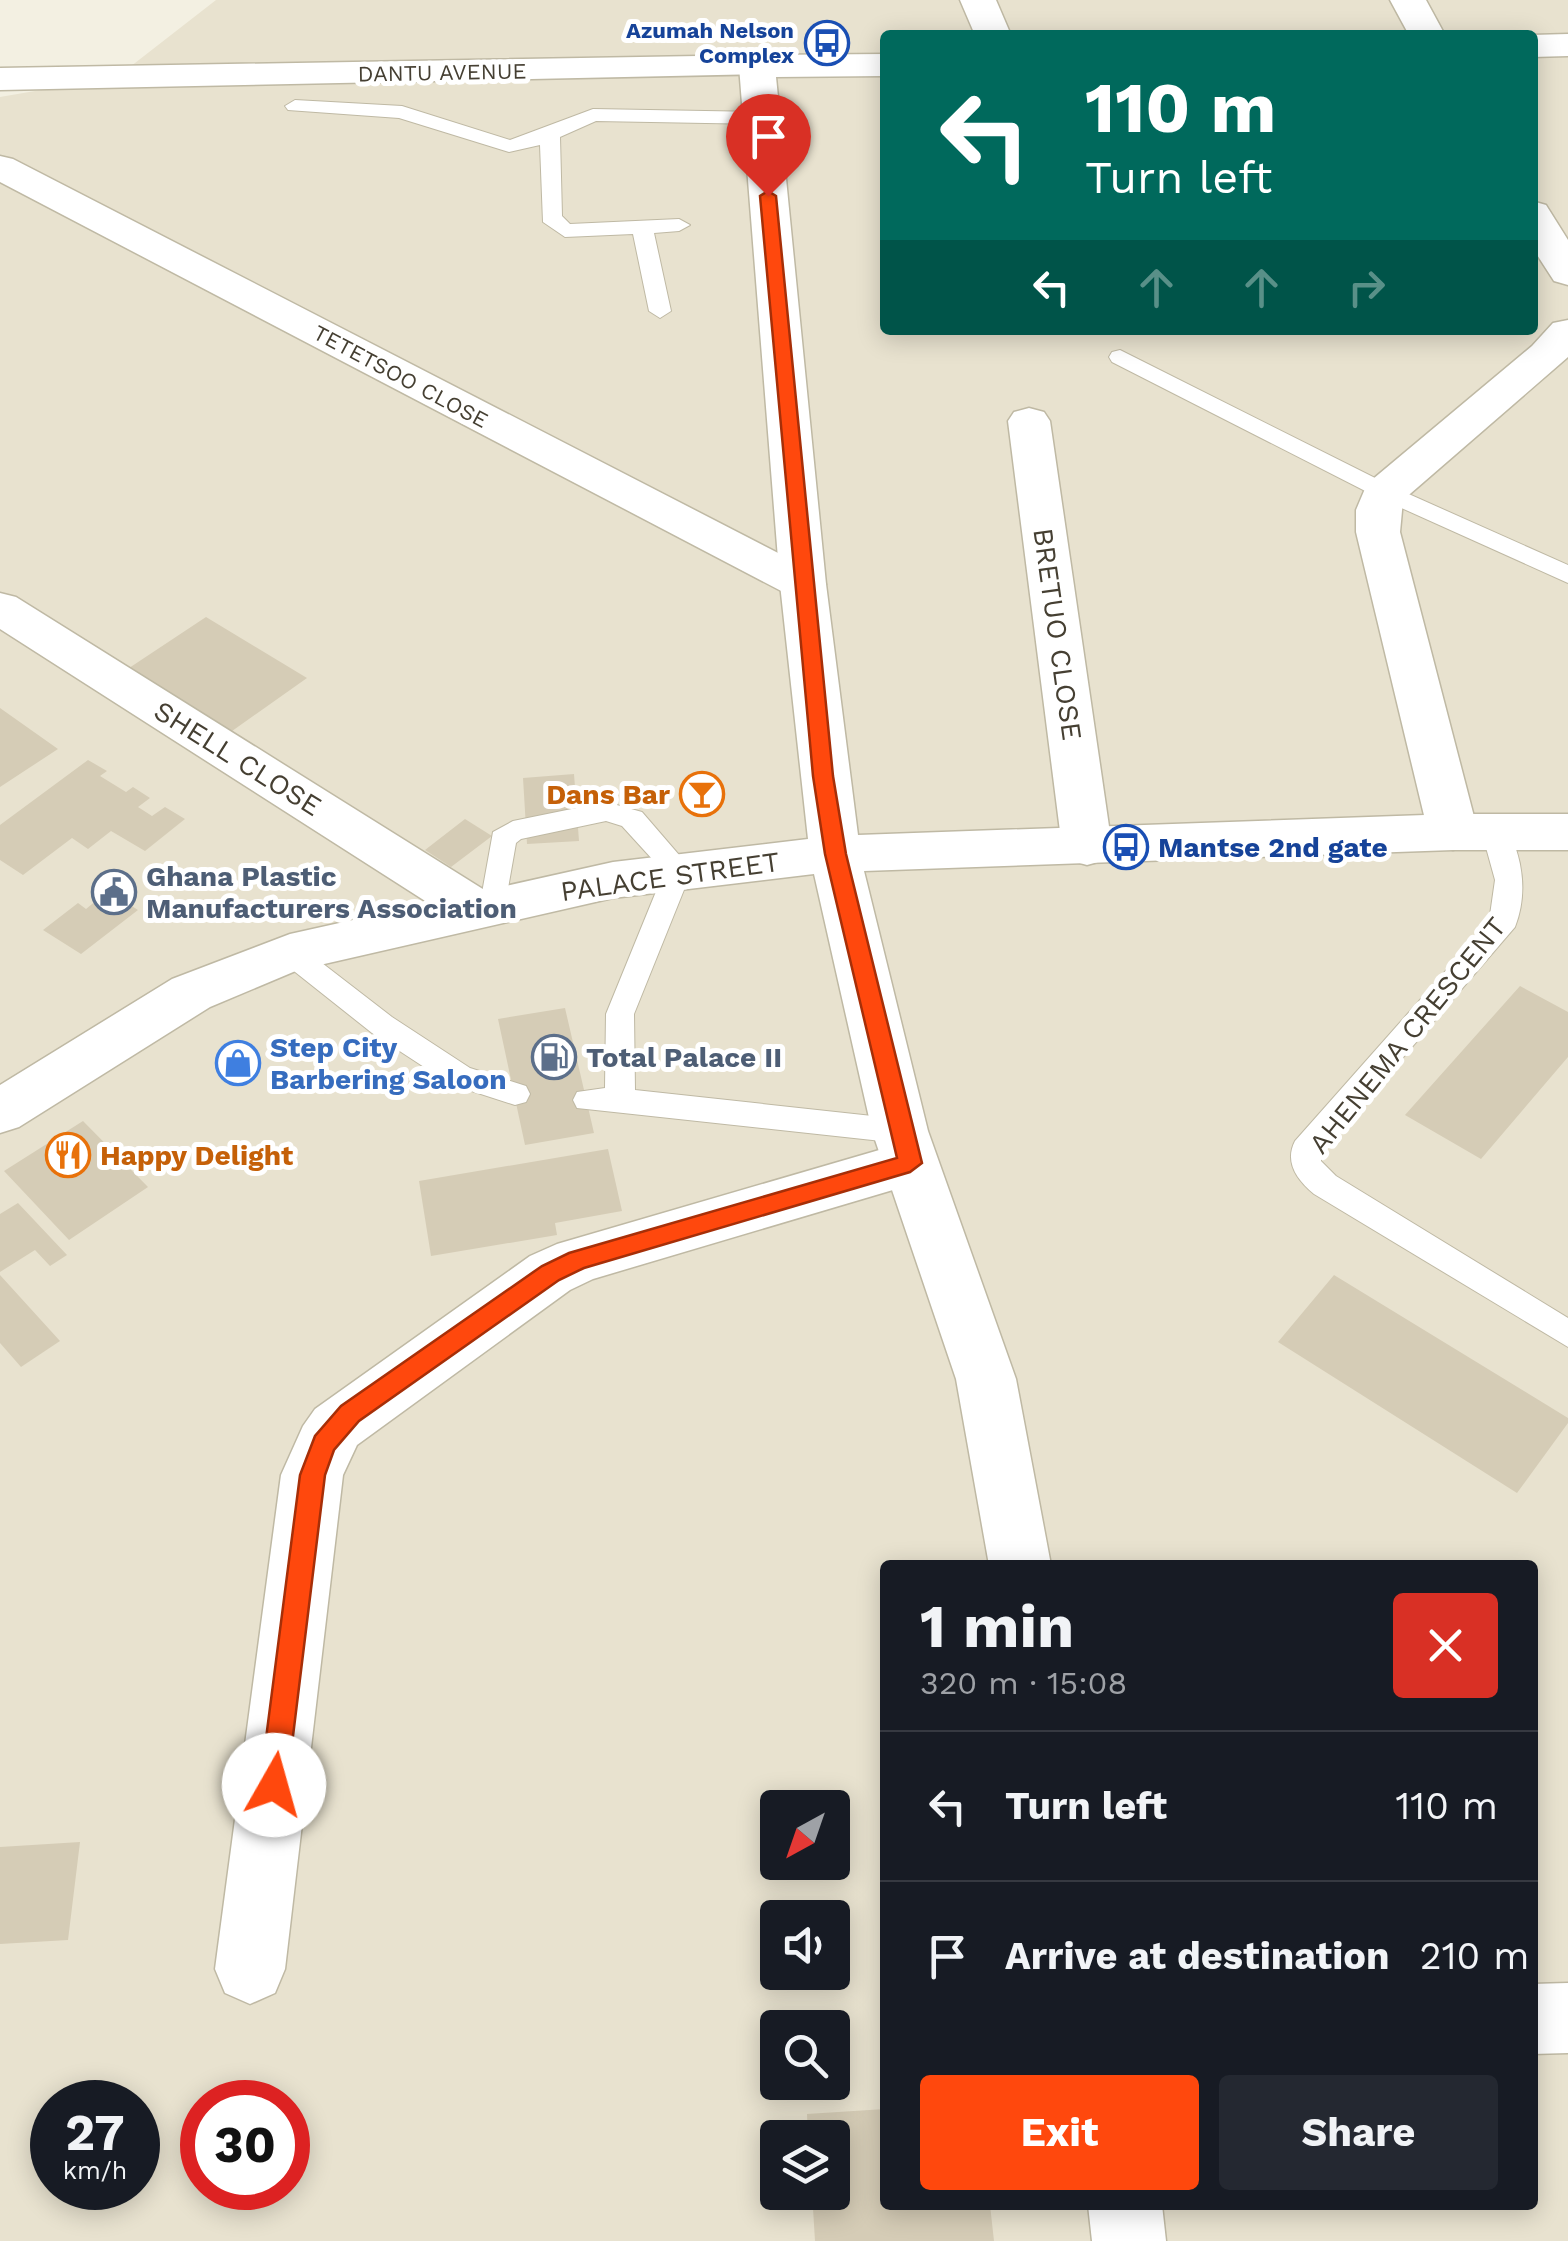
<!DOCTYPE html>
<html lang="en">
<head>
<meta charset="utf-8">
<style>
  body { margin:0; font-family:"Work Sans",sans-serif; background:#242831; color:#f1f3f6; height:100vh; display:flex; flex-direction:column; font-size:38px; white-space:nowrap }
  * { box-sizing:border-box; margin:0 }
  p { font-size:32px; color:#9ea1a6 }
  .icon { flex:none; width:55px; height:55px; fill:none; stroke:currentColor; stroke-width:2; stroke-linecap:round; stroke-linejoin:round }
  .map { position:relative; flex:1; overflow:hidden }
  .drawer { position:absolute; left:880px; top:1560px; width:658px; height:650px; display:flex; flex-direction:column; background:#171b24; border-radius:10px; box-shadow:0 5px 25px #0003 }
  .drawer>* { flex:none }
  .hud { position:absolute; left:880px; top:30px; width:658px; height:305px; border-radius:10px; box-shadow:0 5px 25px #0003; background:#00695c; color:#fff; overflow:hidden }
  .needle { width:65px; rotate:220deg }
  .tools { position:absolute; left:760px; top:1790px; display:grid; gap:20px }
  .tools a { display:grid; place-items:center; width:90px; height:90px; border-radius:10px; background:#171b24; box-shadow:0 5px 25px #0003; font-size:50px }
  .speed { position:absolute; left:30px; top:2080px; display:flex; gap:20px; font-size:50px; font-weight:700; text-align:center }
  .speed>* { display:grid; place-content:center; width:130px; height:130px; border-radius:50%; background:#171b24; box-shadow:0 5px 25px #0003; line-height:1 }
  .speed small { font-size:25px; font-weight:400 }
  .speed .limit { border:15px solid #d22; background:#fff; color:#111 }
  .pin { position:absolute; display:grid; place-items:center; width:85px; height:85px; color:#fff; margin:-102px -42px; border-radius:50% 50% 50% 0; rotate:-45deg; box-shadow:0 0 10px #0007 }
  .pin .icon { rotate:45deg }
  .me { position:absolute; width:110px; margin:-55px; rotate:7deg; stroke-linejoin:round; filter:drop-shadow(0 0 8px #0008) }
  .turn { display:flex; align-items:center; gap:35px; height:210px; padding:0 40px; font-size:45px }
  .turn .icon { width:130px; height:130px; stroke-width:2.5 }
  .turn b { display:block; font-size:70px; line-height:85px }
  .lanes { display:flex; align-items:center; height:95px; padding:0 40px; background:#0003; justify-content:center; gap:50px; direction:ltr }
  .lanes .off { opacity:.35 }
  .round { display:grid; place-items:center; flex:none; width:105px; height:105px; border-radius:10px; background:#242831 }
  .overview { display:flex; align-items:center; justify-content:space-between; height:170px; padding:0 40px }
  h1 { font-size:60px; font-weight:700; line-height:75px }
  .cta { display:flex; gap:20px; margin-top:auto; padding:20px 40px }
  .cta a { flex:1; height:115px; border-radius:10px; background:#ff480d; color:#fff; font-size:40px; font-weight:700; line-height:115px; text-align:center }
  .cta a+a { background:#242831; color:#f1f3f6 }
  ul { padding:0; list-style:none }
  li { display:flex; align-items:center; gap:30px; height:150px; padding:0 40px; border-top:2px solid #363941 }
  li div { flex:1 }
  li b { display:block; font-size:38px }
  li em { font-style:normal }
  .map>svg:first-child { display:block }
</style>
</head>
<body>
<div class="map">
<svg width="1568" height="2241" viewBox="0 0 1568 2241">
  <rect width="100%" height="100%" fill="#f3f0e2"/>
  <path fill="#e8e2cf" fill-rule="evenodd" d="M216,0H1568V2241H0V97L117,77ZM885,35H1532V330H885ZM885,1565H1532V2205H885ZM778,1808H832V1862H778ZM778,1918H832V1972H778ZM778,2028H832V2082H778ZM52,2102H138V2188H52ZM202,2102H288V2188H202ZM778,2138H832V2192H778Z"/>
  <path fill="#d5ccb6" d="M206,617L307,678L218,741L117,676Z
    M0,708L58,749L0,787Z
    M88,760L107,771L100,776L126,792L133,787L150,798L138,807L152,816L165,807L185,819L145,851L111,831L88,849L72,838L23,875L0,860V825Z
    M574,774L579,841L527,844L523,778Z
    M465,819L492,836L451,867L425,850Z
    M108,891L138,910L81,954L43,930L78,903L86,909Z
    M1520,986L1568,1012V1057L1481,1159L1405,1115Z
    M565,1008L594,1133L525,1145L498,1019Z
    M83,1121L148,1187L69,1240L4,1171Z
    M608,1149L622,1211L555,1223L557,1235L431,1256L419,1181Z
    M18,1203L67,1255L50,1266L35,1250L0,1272V1214Z
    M0,1275L60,1341L21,1367L0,1343Z
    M1334,1275L1568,1418V1423L1517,1493L1278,1342Z
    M80,1842L68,1940L0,1944V1847Z
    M885,2109V2205H990L994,2241H815L812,2192H832V2138H808L807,2114Z"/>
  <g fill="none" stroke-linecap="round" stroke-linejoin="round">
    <defs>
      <path id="service" d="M295,100L402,106L510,140L593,109L761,112L771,118L761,124L596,121L560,137L562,216L570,224L679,219L690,225L679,231L654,233L671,311L660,318L649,311L633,234L565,237L543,222L540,145L509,152L399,118L288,110L285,106Z
        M1120,350L1393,487L1568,565V583L1377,497L1112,362L1109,357L1112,352Z
        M606,802L642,812L692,870L634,1014L635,1090L900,1119L911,1123L915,1131L911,1139L900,1143L577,1108L573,1100L577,1092L605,1088L606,1014L664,872L622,826L606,821L521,839L516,843L504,911H484L480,904L493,832L513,821Z
        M1496,823L1506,826C1523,857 1528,894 1515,927L1321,1153V1161L1336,1176L1568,1318V1347L1314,1194C1297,1180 1284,1162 1295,1141L1489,922L1495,880L1482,833L1486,826Z
        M290,943L300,946L392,1017L470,1068L526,1086L530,1094L526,1102L515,1105L450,1084L372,1033L280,960L276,953L280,946Z"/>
      <path id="minor" d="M1390,0H1426L1445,35H1409Z
        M757,55L770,58L775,66L770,74L0,90V68Z
        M0,156L13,159L819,574L826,584L819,594L803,599L787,594L0,182Z
        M1532,201L1546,205L1568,240V285L1554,281L1532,247Z
        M1568,320V357L1403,500L1400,532L1478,832L1471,844L1453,850L1435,844L1428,832L1356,532V510L1367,484L1532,346L1553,323Z
        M1029,408L1044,412L1050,421L1112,847L1105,860L1087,865L1069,860L1062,847L1008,421L1014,412Z
        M0,593L16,597L494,896L502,909L494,922L476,928L458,922L0,629Z
        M910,1141L930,1147L938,1163L930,1179L593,1279L570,1290L357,1445L343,1475L285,1969L275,1993L250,2004L225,1993L215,1969L281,1475L303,1426L315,1409L530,1256L557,1244Z
        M1088,2205H1162L1166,2241H1092Z"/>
      <path id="tertiary" d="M960,0H996L1011,35H975Z
        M1568,34V56L1532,57V35Z
        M885,54V76L776,77L826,584L858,835L1453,814H1568V850H1453L864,871L928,1131L1016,1379L1051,1565H989L956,1379L872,1131L814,874L613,898L298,970L210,1007L19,1127L0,1133V1085L172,979L290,934L613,862L808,839L780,584L739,66L744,58L757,55Z
        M1568,1983V2053L1532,2054V1984Z"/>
    </defs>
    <use href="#service" stroke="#bfb9a4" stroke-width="2"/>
    <use href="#minor" stroke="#bfb9a4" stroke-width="3"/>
    <use href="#tertiary" stroke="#bfb9a4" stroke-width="3"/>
    <use href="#service" fill="#fff" fill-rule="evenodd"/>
    <use href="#minor" fill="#fff" fill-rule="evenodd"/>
    <use href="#tertiary" fill="#fff" fill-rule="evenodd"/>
  </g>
  <path fill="#ff480d" stroke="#a62f08" stroke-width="2.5" d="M768,191L776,196L833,776L846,854L922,1163L910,1172L584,1268L559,1280L359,1421L334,1450L325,1475L287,1785L283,1794L274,1798L264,1794L260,1785L300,1475L315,1436L341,1406L542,1266L569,1253L897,1158L825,854L813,776L760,196Z"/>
  <defs>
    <symbol id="bus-ring" viewBox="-11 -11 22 22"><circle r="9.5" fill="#fff" stroke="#1a4fb4" stroke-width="1.5"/><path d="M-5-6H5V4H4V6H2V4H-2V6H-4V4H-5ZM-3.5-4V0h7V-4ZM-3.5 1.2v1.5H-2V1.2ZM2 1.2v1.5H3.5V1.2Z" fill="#1a4fb4"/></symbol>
    <symbol id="bar-ring" viewBox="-11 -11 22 22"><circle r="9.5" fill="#fff" stroke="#e8710a" stroke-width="1.5"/><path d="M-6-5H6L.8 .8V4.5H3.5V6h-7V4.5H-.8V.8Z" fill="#e8710a"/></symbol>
    <symbol id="civic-ring" viewBox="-11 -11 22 22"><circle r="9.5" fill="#fff" stroke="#5c6f8a" stroke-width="1.5"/><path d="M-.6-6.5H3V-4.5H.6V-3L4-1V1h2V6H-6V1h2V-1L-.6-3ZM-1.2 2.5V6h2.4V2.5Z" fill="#5c6f8a"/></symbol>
    <symbol id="fuel-ring" viewBox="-11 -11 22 22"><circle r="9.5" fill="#fff" stroke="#5c6f8a" stroke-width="1.5"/><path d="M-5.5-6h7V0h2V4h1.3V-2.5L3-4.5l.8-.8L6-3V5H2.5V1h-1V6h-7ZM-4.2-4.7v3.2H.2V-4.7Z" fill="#5c6f8a"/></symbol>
    <symbol id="shop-ring" viewBox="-11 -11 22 22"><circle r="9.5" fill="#fff" stroke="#3f7fe0" stroke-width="1.5"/><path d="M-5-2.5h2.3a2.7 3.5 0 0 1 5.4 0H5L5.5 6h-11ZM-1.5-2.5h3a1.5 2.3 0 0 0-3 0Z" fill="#3f7fe0"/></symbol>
    <symbol id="restaurant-ring" viewBox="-11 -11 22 22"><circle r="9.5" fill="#fff" stroke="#e8710a" stroke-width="1.5"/><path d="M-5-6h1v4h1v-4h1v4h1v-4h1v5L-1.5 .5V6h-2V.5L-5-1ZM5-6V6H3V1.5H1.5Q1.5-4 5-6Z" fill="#e8710a"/></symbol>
  </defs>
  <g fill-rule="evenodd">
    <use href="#bus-ring" x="802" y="18" width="50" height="50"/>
    <use href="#bar-ring" x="677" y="769" width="50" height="50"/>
    <use href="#bus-ring" x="1101" y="822" width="50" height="50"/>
    <use href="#civic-ring" x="89" y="867" width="50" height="50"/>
    <use href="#fuel-ring" x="529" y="1032" width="50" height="50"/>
    <use href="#shop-ring" x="213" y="1038" width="50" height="50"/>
    <use href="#restaurant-ring" x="43" y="1130" width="50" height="50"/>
  </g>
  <g text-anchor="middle" stroke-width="10" stroke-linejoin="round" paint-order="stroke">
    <g font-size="22" font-weight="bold" fill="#164399" stroke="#fff" text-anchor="end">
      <text x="794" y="38">Azumah Nelson<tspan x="794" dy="25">Complex</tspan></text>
    </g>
    <g font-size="22" fill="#453f32" stroke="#fff">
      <text transform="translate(442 72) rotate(-1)" y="8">DANTU AVENUE</text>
      <text transform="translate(401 376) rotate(28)" y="8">TETETSOO CLOSE</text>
    </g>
    <g font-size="28" fill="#453f32" stroke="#fff">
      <text transform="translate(1058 634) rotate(82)" y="10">BRETUO CLOSE</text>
      <text transform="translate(238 758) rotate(32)" y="10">SHELL CLOSE</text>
      <text transform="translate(670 876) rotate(-8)" y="10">PALACE STREET</text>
      <text transform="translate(1407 1035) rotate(-51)" y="10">AHENEMA CRESCENT</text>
    </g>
    <g font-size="28" font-weight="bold" fill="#c56008" stroke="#fff" text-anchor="end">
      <text x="670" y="804">Dans Bar</text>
      <text x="100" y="1165" text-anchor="start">Happy Delight</text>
    </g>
    <g font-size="28" font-weight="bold" fill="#164399" stroke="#fff" text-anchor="start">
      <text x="1158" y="857">Mantse 2nd gate</text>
    </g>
    <g font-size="28" font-weight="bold" fill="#4e5e75" stroke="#fff" text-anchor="start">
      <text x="146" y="886">Ghana Plastic<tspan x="146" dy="32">Manufacturers Association</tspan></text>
      <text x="586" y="1067">Total Palace II</text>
    </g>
    <g font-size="28" font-weight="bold" fill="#366cbe" stroke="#fff" text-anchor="start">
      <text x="270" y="1057">Step City<tspan x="270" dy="32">Barbering Saloon</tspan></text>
    </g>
  </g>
</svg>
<div class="tools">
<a><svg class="needle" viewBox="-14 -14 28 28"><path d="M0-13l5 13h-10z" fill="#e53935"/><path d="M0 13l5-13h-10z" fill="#9ea1a6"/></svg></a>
<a><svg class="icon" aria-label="sound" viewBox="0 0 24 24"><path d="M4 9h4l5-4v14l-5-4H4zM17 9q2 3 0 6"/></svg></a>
<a><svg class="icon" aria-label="search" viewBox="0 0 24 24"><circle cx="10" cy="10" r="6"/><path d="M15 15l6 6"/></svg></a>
<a><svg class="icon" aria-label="layers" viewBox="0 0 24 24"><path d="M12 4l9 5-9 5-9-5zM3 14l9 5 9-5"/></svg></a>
</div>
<div class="speed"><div>27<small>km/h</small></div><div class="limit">30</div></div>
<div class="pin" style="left:768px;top:196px;background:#d93025"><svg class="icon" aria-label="arrive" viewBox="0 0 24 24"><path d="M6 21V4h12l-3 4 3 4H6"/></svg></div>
<svg class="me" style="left:274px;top:1785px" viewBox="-20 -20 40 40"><circle r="19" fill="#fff"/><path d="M0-13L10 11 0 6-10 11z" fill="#ff480d"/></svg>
<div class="hud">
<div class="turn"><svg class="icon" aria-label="left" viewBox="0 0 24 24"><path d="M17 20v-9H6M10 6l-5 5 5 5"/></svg><div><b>110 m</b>Turn left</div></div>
<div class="lanes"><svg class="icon" aria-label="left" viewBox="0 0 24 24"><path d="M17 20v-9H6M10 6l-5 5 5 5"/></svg><svg class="icon off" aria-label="ahead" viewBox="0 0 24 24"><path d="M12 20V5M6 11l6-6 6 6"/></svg><svg class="icon off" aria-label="ahead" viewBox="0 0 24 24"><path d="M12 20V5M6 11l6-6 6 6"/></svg><svg class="icon off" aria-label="right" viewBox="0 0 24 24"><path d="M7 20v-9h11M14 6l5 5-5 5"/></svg></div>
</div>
<section class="drawer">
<div class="overview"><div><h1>1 min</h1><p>320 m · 15:08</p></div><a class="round" style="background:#d93025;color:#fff"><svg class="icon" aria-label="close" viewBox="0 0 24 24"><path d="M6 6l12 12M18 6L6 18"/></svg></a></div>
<ul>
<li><svg class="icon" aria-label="left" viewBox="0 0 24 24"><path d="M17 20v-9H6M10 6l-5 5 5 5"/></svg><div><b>Turn left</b></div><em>110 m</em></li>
<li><svg class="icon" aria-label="arrive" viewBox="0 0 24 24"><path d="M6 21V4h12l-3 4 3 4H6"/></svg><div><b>Arrive at destination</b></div><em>210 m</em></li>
</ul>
<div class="cta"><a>Exit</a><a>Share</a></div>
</section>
</div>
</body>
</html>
